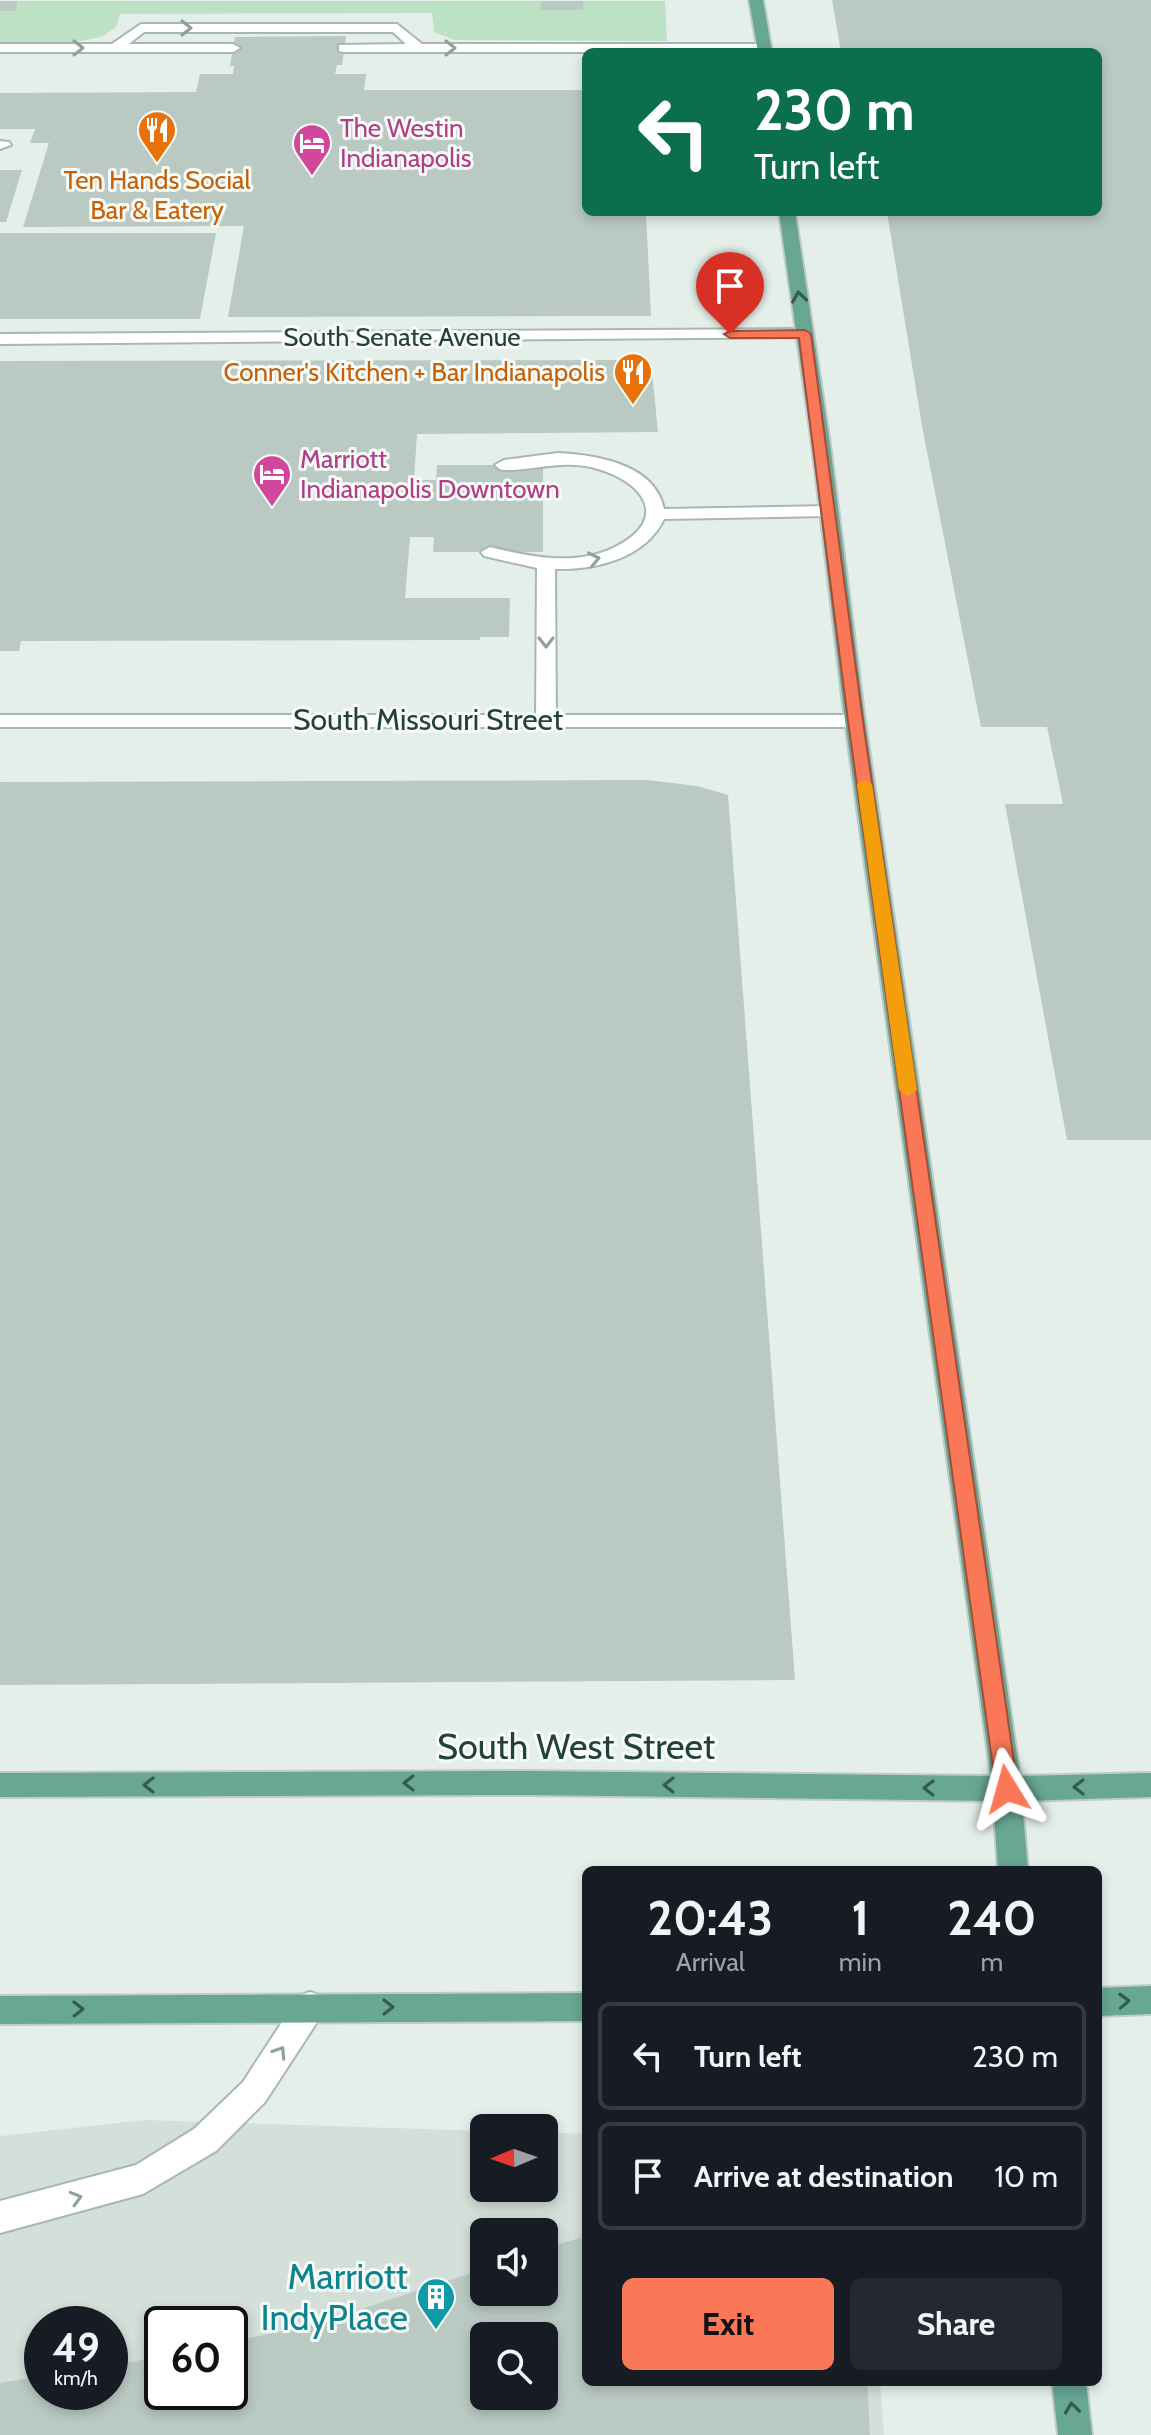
<!DOCTYPE html>
<html lang="en">
<head>
<meta charset="utf-8">
<style>
  body { margin:0; font-family:Cabin,sans-serif; background:#242831; color:#f1f3f6; height:100vh; display:flex; flex-direction:column; font-size:30px; white-space:nowrap }
  * { box-sizing:border-box; margin:0 }
  p { font-size:26px; color:#9ea1a6 }
  .icon { flex:none; width:44px; height:44px; fill:none; stroke:currentColor; stroke-width:2; stroke-linecap:round; stroke-linejoin:round }
  .map { position:relative; flex:1; overflow:hidden }
  .sheet { position:absolute; left:582px; top:1866px; width:520px; height:520px; display:flex; flex-direction:column; background:#171b24; border-radius:12px; box-shadow:0 4px 12px #0003 }
  .sheet>* { flex:none }
  .hud { position:absolute; left:582px; top:48px; width:520px; height:168px; border-radius:12px; box-shadow:0 4px 12px #0003; background:#0b6e4f; color:#fff; overflow:hidden }
  .needle { width:52px; rotate:268deg }
  .controls { position:absolute; left:470px; top:2114px; display:grid; gap:16px }
  .controls a { display:grid; place-items:center; width:88px; height:88px; border-radius:12px; background:#171b24; box-shadow:0 4px 12px #0003; font-size:40px }
  .speed { position:absolute; left:24px; top:2306px; display:flex; gap:16px; font-size:40px; font-weight:700; text-align:center }
  .speed>* { display:grid; place-content:center; width:104px; height:104px; border-radius:50%; background:#171b24; box-shadow:0 4px 12px #0003; line-height:1 }
  .speed small { font-size:20px; font-weight:400 }
  .speed .limit { border:4px solid #111; border-radius:12px; background:#fff; color:#111 }
  .pin { position:absolute; display:grid; place-items:center; width:68px; height:68px; color:#fff; margin:-82px -34px; border-radius:50% 50% 50% 0; rotate:-45deg; box-shadow:0 0 8px #0007 }
  .pin .icon { rotate:45deg }
  .me { position:absolute; width:88px; margin:-44px; rotate:352deg; stroke-linejoin:round; filter:drop-shadow(0 0 6px #0008) }
  .turn { display:flex; align-items:center; gap:28px; height:168px; padding:0 40px; font-size:36px }
  .turn .icon { width:104px; height:104px; stroke-width:2.5 }
  .turn b { display:block; font-size:56px; line-height:68px }
  .eta { display:flex; justify-content:space-evenly; align-items:center; height:136px; text-align:center }
  .eta b { font-size:48px; font-weight:700; line-height:56px }
  .button { display:flex; gap:16px; margin-top:auto; padding:16px 40px }
  .button a { flex:1; height:92px; border-radius:12px; background:#fa7857; color:#111; font-size:32px; font-weight:700; line-height:92px; text-align:center }
  .button a+a { background:#242831; color:#f1f3f6 }
  ul { padding:0; list-style:none }
  li { display:flex; align-items:center; gap:24px; height:108px; margin:0 16px 12px; padding:0 24px; border:4px solid #363941; border-radius:12px }
  li div { flex:1 }
  li b { display:block; font-size:30px }
  li em { font-style:normal }
  .map>svg:first-child { display:block }
</style>
</head>
<body>
<div class="map">
<svg width="1151" height="2435" viewBox="0 0 1151 2435">
  <rect width="100%" height="100%" fill="#e5efea"/>
  <path fill="#d3dfd9" fill-rule="evenodd" d="M144,2120L484,2131V2188H544V2132L586,2134V2382H880L884,2435H0V2136ZM484,2232H544V2292H484ZM42,2324H110V2392H42ZM162,2324H230V2392H162ZM484,2336H544V2396H484Z"/>
  <path fill="#bde1c5" d="M0,1H665L667,41L454,40L434,32L432,13L120,14L116,27L101,37L76,42H0Z"/>
  <path fill="#bacac3" fill-rule="evenodd" d="M832,0H1151V1140H1067L1005,804H1063L1047,727H981L922,426L887,212H1098V52H841Z
    M0,1H18L15,11H0Z
    M541,1H583V10H541Z
    M346,36L342,65H337L335,74H366L364,90H586V212H646L651,316L228,317L244,226L23,227L49,143H30L35,129H0V93L196,92L200,74H233L234,66H230L235,37Z
    M0,170H22L6,222H0Z
    M0,233H216L200,319H0Z
    M624,360V363L651,362L658,432L417,434L414,480H436L437,465H543V552H433L434,537H410L405,598H510L509,637H480V640L21,641L19,651H0V361Z
    M647,780L697,786L728,795L795,1680L0,1685V782Z
    M586,2236V2382H867L870,2435H0V2383L42,2376V2392H110V2366L162,2356V2392H230V2342L312,2325L484,2269V2292H544V2249ZM484,2336H544V2396H484Z"/>
  <g fill="none" stroke-linecap="round" stroke-linejoin="round">
    <defs>
      <path id="lane" d="M141,24H397L422,44H764L771,48L765,52H344L339,51V45L406,44L393,32H144L129,44H233L240,48L233,52H0V44H112Z
        M0,141L9,142L11,145L0,149Z
        M805,329L811,331V337L0,344V334Z
        M558,453C596,455 655,464 664,509L828,506L837,511L828,516L664,519C645,559 595,570 555,569L556,720L546,726L536,720L537,568L484,556L481,552L490,547C531,557 577,567 617,546C670,518 643,482 598,469C565,459 538,470 506,470C499,470 500,469 495,465L504,460Z
        M310,1992L321,1996L325,2006L321,2016L265,2102L216,2151L143,2194L0,2233V2201L136,2165L194,2129L243,2082L299,1996Z"/>
      <path id="street" d="M0,715H855L865,721L855,727H0Z"/>
      <path id="primary" d="M749,0H763L772,52H758Z
        M779,212H795L830,444L865,721L1020,1776L1151,1773V1797L1022,1801L1028,1870H998L993,1801L527,1795L0,1797V1773L527,1771L991,1776L845,721L812,444Z
        M1151,1986V2014L1098,2016V1988Z
        M586,1993V2021L0,2024V1996Z
        M1052,2382H1086L1092,2435H1058Z"/>
    </defs>
    <use href="#lane" stroke="#a7b8b1" stroke-width="4"/>
    <use href="#street" stroke="#a7b8b1" stroke-width="4"/>
    <use href="#primary" stroke="#c1cac7" stroke-width="4"/>
    <use href="#lane" fill="#fff" fill-rule="evenodd"/>
    <use href="#street" fill="#fff" fill-rule="evenodd"/>
    <use href="#primary" fill="#67a793" fill-rule="evenodd"/>
  </g>
  <defs><path id="oneway-chevron" d="M-2-3.5L2.5 0L-2 3.5" fill="none" stroke-width="1.6" stroke-linecap="round" stroke-linejoin="round" transform="scale(2)"/></defs>
  <g stroke="#90a09c">
    <use href="#oneway-chevron" transform="translate(186 28)"/>
    <use href="#oneway-chevron" transform="translate(78 48)"/>
    <use href="#oneway-chevron" transform="translate(450 48)"/>
    <use href="#oneway-chevron" transform="translate(594 559) rotate(-12)"/>
    <use href="#oneway-chevron" transform="translate(546 642) rotate(90)"/>
    <use href="#oneway-chevron" transform="translate(280 2052) rotate(-57)"/>
    <use href="#oneway-chevron" transform="translate(76 2198) rotate(-16)"/>
  </g>
  <g stroke="#335b4f">
    <use href="#oneway-chevron" transform="translate(799 297) rotate(-98)"/>
    <use href="#oneway-chevron" transform="translate(409 1783) rotate(180)"/>
    <use href="#oneway-chevron" transform="translate(149 1785) rotate(180)"/>
    <use href="#oneway-chevron" transform="translate(669 1785) rotate(-179)"/>
    <use href="#oneway-chevron" transform="translate(1079 1787) rotate(179)"/>
    <use href="#oneway-chevron" transform="translate(929 1788) rotate(-179)"/>
    <use href="#oneway-chevron" transform="translate(1124 2001) rotate(-2)"/>
    <use href="#oneway-chevron" transform="translate(388 2007)"/>
    <use href="#oneway-chevron" transform="translate(78 2009) rotate(-1)"/>
    <use href="#oneway-chevron" transform="translate(1072 2408) rotate(-97)"/>
  </g>
  <path fill="#fa7857" stroke="#a24e39" stroke-width="2" d="M805,330L811,334L863,721L1018,1789L1015,1795L1007,1798L999,1795L996,1789L848,721L799,338H730L724,334L730,331Z"/>
  <path fill="#f59e0b" d="M865,780L872,784L917,1090L908,1096L899,1090L857,784Z"/>
  <defs>
    <symbol id="restaurant-pin" viewBox="-11 -11 22 30"><path d="M0 17L-7.5 6A9.5 9.5 0 1 1 7.5 6Z" fill="#e8710a" stroke="#f6fbf8"/><path d="M-5-6h1v4h1v-4h1v4h1v-4h1v5L-1.5 .5V6h-2V.5L-5-1ZM5-6V6H3V1.5H1.5Q1.5-4 5-6Z" fill="#fff"/></symbol>
    <symbol id="hotel-pin" viewBox="-11 -11 22 30"><path d="M0 17L-7.5 6A9.5 9.5 0 1 1 7.5 6Z" fill="#d1479c" stroke="#f6fbf8"/><path d="M-6-4.5h1.5V1H6V5H4.5V3h-9V5H-6ZM-4 0a1.8 1.8 0 1 1 3.6 0ZM.5 0V-2.5h3Q6-2.5 6 0Z" fill="#fff"/></symbol>
    <symbol id="building-pin" viewBox="-11 -11 22 30"><path d="M0 17L-7.5 6A9.5 9.5 0 1 1 7.5 6Z" fill="#0f9aa8" stroke="#f6fbf8"/><path d="M-4-6H4V6H1V3H-1V6H-4ZM-2.5-4.3h1.7v1.8h-1.7ZM.8-4.3h1.7v1.8H.8ZM-2.5-1h1.7V.8h-1.7ZM.8-1h1.7V.8H.8Z" fill="#fff"/></symbol>
  </defs>
  <g fill-rule="evenodd">
    <use href="#restaurant-pin" x="135" y="108" width="44" height="60"/>
    <use href="#hotel-pin" x="290" y="121" width="44" height="60"/>
    <use href="#restaurant-pin" x="611" y="350" width="44" height="60"/>
    <use href="#hotel-pin" x="250" y="452" width="44" height="60"/>
    <use href="#building-pin" x="414" y="2275" width="44" height="60"/>
  </g>
  <g text-anchor="middle" stroke-width="6" stroke-linejoin="round" paint-order="stroke">
    <g font-size="26" fill="#b23c85" stroke="#f6fbf8" text-anchor="start">
      <text x="340" y="137">The Westin<tspan x="340" dy="30">Indianapolis</tspan></text>
      <text x="300" y="468">Marriott<tspan x="300" dy="30">Indianapolis Downtown</tspan></text>
    </g>
    <g font-size="26" fill="#c56008" stroke="#f6fbf8">
      <text x="157" y="189">Ten Hands Social<tspan x="157" dy="30">Bar &amp; Eatery</tspan></text>
      <text x="605" y="381" text-anchor="end">Conner's Kitchen + Bar Indianapolis</text>
    </g>
    <g font-size="26" fill="#224238" stroke="#f6fbf8">
      <text x="402" y="346">South Senate Avenue</text>
    </g>
    <g font-size="30" fill="#224238" stroke="#f6fbf8">
      <text x="428" y="730">South Missouri Street</text>
    </g>
    <g font-size="36" fill="#224238" stroke="#f6fbf8">
      <text x="576" y="1759">South West Street</text>
    </g>
    <g font-size="36" fill="#0d838f" stroke="#f6fbf8" text-anchor="end">
      <text x="408" y="2289">Marriott<tspan x="408" dy="41">IndyPlace</tspan></text>
    </g>
  </g>
</svg>
<div class="controls">
<a><svg class="needle" viewBox="-14 -14 28 28"><path d="M0-13l5 13h-10z" fill="#e53935"/><path d="M0 13l5-13h-10z" fill="#9ea1a6"/></svg></a>
<a><svg class="icon" aria-label="sound" viewBox="0 0 24 24"><path d="M4 9h4l5-4v14l-5-4H4zM17 9q2 3 0 6"/></svg></a>
<a><svg class="icon" aria-label="search" viewBox="0 0 24 24"><circle cx="10" cy="10" r="6"/><path d="M15 15l6 6"/></svg></a>
</div>
<div class="speed"><div>49<small>km/h</small></div><div class="limit">60</div></div>
<div class="pin" style="left:730px;top:334px;background:#d93025"><svg class="icon" aria-label="arrive" viewBox="0 0 24 24"><path d="M6 21V4h12l-3 4 3 4H6"/></svg></div>
<svg class="me" style="left:1007px;top:1789px" viewBox="-20 -20 40 40"><path d="M0-17L14 15 0 8-14 15z" fill="#fa7857" stroke="#fff" stroke-width="4"/></svg>
<div class="hud">
<div class="turn"><svg class="icon" aria-label="left" viewBox="0 0 24 24"><path d="M17 20v-9H6M10 6l-5 5 5 5"/></svg><div><b>230 m</b>Turn left</div></div>
</div>
<section class="sheet">
<div class="eta">
<div><b>20:43</b><p>Arrival</p></div>
<div><b>1</b><p>min</p></div>
<div><b>240</b><p>m</p></div>
</div>
<ul>
<li><svg class="icon" aria-label="left" viewBox="0 0 24 24"><path d="M17 20v-9H6M10 6l-5 5 5 5"/></svg><div><b>Turn left</b></div><em>230 m</em></li>
<li><svg class="icon" aria-label="arrive" viewBox="0 0 24 24"><path d="M6 21V4h12l-3 4 3 4H6"/></svg><div><b>Arrive at destination</b></div><em>10 m</em></li>
</ul>
<div class="button"><a>Exit</a><a>Share</a></div>
</section>
</div>
</body>
</html>
